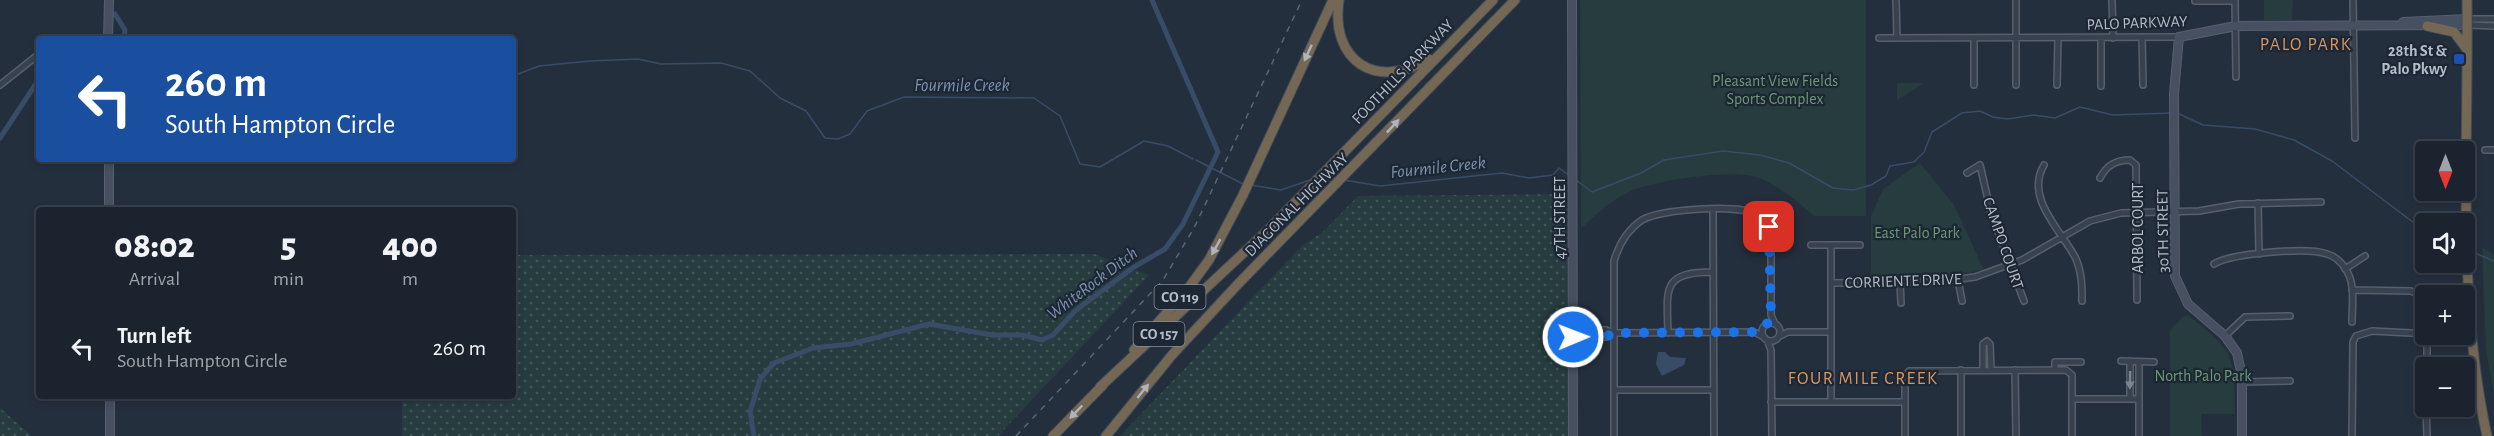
<!DOCTYPE html>
<html lang="en">
<head>
<meta charset="utf-8">
<style>
  body { margin:0; font-family:"Alegreya Sans",sans-serif; background:#282f3a; color:#f1f3f6; height:100vh; display:flex; flex-direction:column; font-size:22px; white-space:nowrap }
  * { box-sizing:border-box; margin:0 }
  p { font-size:20px; color:#a0a4aa }
  .icon { flex:none; width:33px; height:33px; fill:none; stroke:currentColor; stroke-width:2; stroke-linecap:round; stroke-linejoin:round }
  .map { position:relative; flex:1; overflow:hidden }
  .panel { position:absolute; left:36px; top:207px; width:480px; height:192px; display:flex; flex-direction:column; background:#1b232e; border-radius:6px; box-shadow:0 3px 9px #0003,0 0 0 2px #39404a }
  .panel>* { flex:none }
  .guide { position:absolute; left:36px; top:36px; width:480px; height:126px; border-radius:6px; box-shadow:0 3px 9px #0003,0 0 0 2px #39404a; background:#1a4fa0; color:#fff; overflow:hidden }
  .needle { width:39px; rotate:180deg }
  .fabs { position:absolute; left:2415px; top:141px; display:grid; gap:12px }
  .fabs a { display:grid; place-items:center; width:60px; height:60px; border-radius:6px; background:#1b232e; box-shadow:0 3px 9px #0003,0 0 0 2px #39404a; font-size:30px }
  .pin { position:absolute; display:grid; place-items:center; width:51px; height:51px; color:#fff; margin:-26px; border-radius:12px; box-shadow:0 3px 9px #0006 }
  .me { position:absolute; width:66px; margin:-33px; rotate:89deg; stroke-linejoin:round; filter:drop-shadow(0 0 4px #0008) }
  .turn { display:flex; align-items:center; gap:21px; height:126px; padding:0 30px; font-size:27px }
  .turn .icon { width:78px; height:78px; stroke-width:2.5 }
  .turn b { display:block; font-size:42px; line-height:51px }
  .eta { display:flex; justify-content:space-evenly; align-items:center; height:102px; text-align:center }
  .eta b { font-size:36px; font-weight:800; line-height:42px }
  ul { padding:0; list-style:none }
  li { display:flex; align-items:center; gap:18px; height:78px; padding:0 30px }
  li div { flex:1 }
  li b { display:block; font-size:22px }
  li em { font-style:normal }
  .map>svg:first-child { display:block }
</style>
</head>
<body>
<div class="map">
<svg width="2494" height="436" viewBox="0 0 2494 436">
  <defs>
    <pattern id="grass-dots" width="8" height="8" patternUnits="userSpaceOnUse" patternTransform="scale(1.5)"><rect width="8" height="8" fill="#263c3f"/><path d="M2 2h.1M6 6h.1" fill="none" stroke="#435659" stroke-width="1.8" stroke-linecap="round"/></pattern>
  </defs>
  <rect width="100%" height="100%" fill="#242f3e"/>
  <path fill="url(#grass-dots)" d="M1567,194L1568,436H1120L1302,246L1324,231L1358,196Z
    M1094,254L1149,275L998,436H402V396H513V255Z
    M0,408L32,436H0Z"/>
  <path fill="#263c3f" d="M1580,0H1866V216H1814C1799,202 1772,180 1752,176C1727,170 1651,181 1629,192C1610,201 1595,215 1581,229Z
    M2264,0H2293L2292,20H2264Z
    M1897,83H1924L1897,100Z
    M1920,163L1954,205L1984,270L1937,278L1871,279V216L1883,189Z
    M2482,247L2494,255V395L2486,349Z
    M2186,314C2234,351 2235,354 2235,414H2201L2202,436H2170V330Z"/>
  <path fill="#394c67" d="M1658,352H1665L1670,357L1686,358L1684,365L1662,376L1656,364Z"/>
  <g fill="none" stroke-linecap="round" stroke-linejoin="round">
    <path stroke="#394c67" stroke-width="1.5" d="M513,76L539,66L590,61L638,59L661,64L721,63L750,71L780,98L806,111L825,138L838,139L850,134L867,111L904,97L1034,98L1060,116L1080,164L1100,167L1144,141L1168,146L1193,159
      M2177,113L2203,125L2255,129L2294,140L2332,161L2426,232
      M1196,160L1243,184
      M1323,180H1334
      M1344,180L1380,186L1502,173L1529,178L1553,175L1559,168L1570,176
      M1576,180L1592,192L1641,173L1664,160L1723,151L1760,155L1789,163L1833,188L1853,190L1871,185L1886,176L1890,166L1914,162L1924,152L1932,132L1962,113L1980,111L1993,117L2007,119L2034,115L2055,118L2080,107L2113,115L2172,113
      M1251,185L1281,190L1310,180
      M2470,251L2494,261"/>
    <path stroke="#394c67" stroke-width="5" d="M115,14L125,30L124,39
      M0,138L39,79
      M754,436L750,412L760,379L774,363L813,348L851,344L929,324L992,335H1022L1042,340L1053,335L1075,311L1134,267L1165,249L1183,224L1218,152L1152,0"/>
    <defs>
      <path id="street" d="M1896,0L1897,38
        M2016,0V85
        M2112,0L2113,38
        M2235,0L2236,77
        M2353,0L2355,138
        M2195,1H2235
        M2468,19H2494
        M2468,25L2494,26
        M2142,37L2143,85
        M1879,38L2179,37
        M1974,38V85
        M2101,38V86
        M0,85L39,54
        M2057,85L2058,38
        M2485,150H2494
        M2044,165C2024,199 2063,232 2076,259C2082,273 2082,286 2082,301
        M1967,173L1980,165L1991,213L2024,301
        M2100,178C2107,165 2116,160 2130,160L2136,165L2137,300
        M2258,203L2259,254
        M1713,210L1714,436
        M1811,245H1860
        M1831,245V402
        M2214,264C2232,253 2307,247 2327,254C2334,256 2341,262 2345,268C2356,283 2352,305 2352,322
        M2345,269L2365,256
        M1958,280L1962,301
        M1900,282L1901,303
        M1831,283L1937,282L1975,277L2022,260L2090,221L2121,213L2199,211L2239,204L2321,202
        M2352,290L2411,291L2419,295
        M1762 332a9 9 0 1 1 18 0a9 9 0 1 1-18 0Z
        M1573,329L1606,330L1613,333L1754,332L1764,337
        M1668,333C1667,289 1661,272 1713,272
        M2454,334H2470
        M1780,336L1788,332H1831
        M2225,336L2245,317L2290,316
        M1573,337H1606L1613,333
        M1767,340L1771,350L1772,436
        M2121,361L2154,362
        M2427,368V336
        M1983,370V344L1987,341L1990,344L1991,370
        M2015,370L2016,436
        M2055,370V362H2081
        M2242,382L2290,381
        M1614,390H1714
        M2072,399H2139
        M2130,399V361
        M1771,402H1905
        M2426,406L2427,436
        M1614,436V261C1619,244 1627,230 1642,220C1660,209 1738,204 1756,214C1765,218 1768,227 1771,236V315L1775,324
        M1905,436V377L1909,371L2066,370L2072,375V436
        M1961,436V370
        M2139,436V362
        M2352,436L2353,342L2356,336L2372,331L2430,334"/>
      <path id="secondary" d="M1572,0L1573,436
        M2403,22L2468,19
        M108,39L109,0
        M109,159V210
        M110,396V436
        M2242,436V376L2237,353L2225,336L2188,304L2175,276L2174,94L2179,37L2236,26L2468,25"/>
      <path id="highway" d="M1339,0C1330,61 1376,91 1429,59
        M2467,0C2469,144 2456,295 2487,436
        M2427,26L2454,32L2466,48
        M1134,350L1190,286L1209,260L1243,195L1333,0
        M1100,387L1267,231L1493,0
        M1053,436L1103,385
        M1106,436L1172,355L1239,283L1515,0"/>
    </defs>
    <use href="#street" stroke="#565f6c" stroke-width="8"/>
    <use href="#secondary" stroke="#565f6c" stroke-width="10"/>
    <use href="#highway" stroke="#434c59" stroke-width="11"/>
    <use href="#street" stroke="#38414e" stroke-width="5"/>
    <use href="#secondary" stroke="#465061" stroke-width="8"/>
    <use href="#highway" stroke="#746855" stroke-width="9"/>
    <path stroke="#5a6575" stroke-width="1.5" stroke-dasharray="6 6" stroke-linecap="butt" d="M1016,436L1163,280L1194,228L1302,0"/>
  </g>
  <defs><path id="oneway-solid" d="M-6-.8H1V-3.2L6.5 0L1 3.2V.8H-6Z" transform="scale(1.5)"/></defs>
  <g fill="#aeb4bd">
    <use href="#oneway-solid" transform="translate(1308 53) rotate(115)"/>
    <use href="#oneway-solid" transform="translate(1393 126) rotate(-47)"/>
    <use href="#oneway-solid" transform="translate(1216 247) rotate(119)"/>
    <use href="#oneway-solid" transform="translate(1143 391) rotate(-51)"/>
    <use href="#oneway-solid" transform="translate(1076 412) rotate(134)"/>
  </g>
  <use fill="#7c8592" href="#oneway-solid" transform="translate(2130 380) rotate(91)"/>
  <g fill="none" stroke-linecap="round" stroke-linejoin="round">
    <path stroke="#1a73e8" stroke-width="10" stroke-dasharray="0 18" d="M1573,337H1606L1613,333L1754,332L1767,324L1771,315L1769,227"/>
  </g>
  <rect fill="#1a4fb4" stroke="#1d2633" stroke-width="2" x="2453" y="53" width="12" height="12" rx="3"/>
  <g text-anchor="middle" stroke-width="4.5" stroke-linejoin="round" paint-order="stroke">
    <g fill="#1d2633" stroke="#878f9c" stroke-width="1.5">
      <rect x="1154.5" y="285" width="51" height="24" rx="4.5"/>
      <rect x="1133.5" y="322" width="51" height="24" rx="4.5"/>
    </g>
    <g font-size="15" font-weight="bold" fill="#b4bcc9">
      <text x="1180" y="302">CO 119</text>
      <text x="1159" y="339">CO 157</text>
    </g>
    <g font-size="16" fill="#b4bcc9" stroke="#1d2633">
      <text transform="translate(2137 22) rotate(-2)" y="6">PALO PARKWAY</text>
      <text transform="translate(1402 71) rotate(-46)" y="6">FOOTHILLS PARKWAY</text>
      <text transform="translate(1296 204) rotate(-45)" y="6">DIAGONAL HIGHWAY</text>
      <text transform="translate(1559 218) rotate(-90)" y="6">47TH STREET</text>
      <text transform="translate(2137 228) rotate(-90)" y="6">ARBOL COURT</text>
      <text transform="translate(2162 231) rotate(-91)" y="6">30TH STREET</text>
      <text transform="translate(2004 243) rotate(71)" y="6">CAMPO COURT</text>
      <text transform="translate(1903 280) rotate(-2)" y="6">CORRIENTE DRIVE</text>
    </g>
    <g font-size="16" font-weight="bold" fill="#b4bcc9" stroke="#1d2633" text-anchor="end">
      <text x="2447" y="56">28th St &amp;<tspan x="2447" dy="18">Palo Pkwy</tspan></text>
    </g>
    <g font-size="16" fill="#6b9a76" stroke="#1d2633">
      <text x="1775" y="86">Pleasant View Fields<tspan x="1775" dy="18">Sports Complex</tspan></text>
      <text x="1917" y="238">East Palo Park</text>
      <text x="2203" y="381">North Palo Park</text>
    </g>
    <g font-size="18" letter-spacing="1.5" fill="#d59563" stroke="#1d2633">
      <text x="2306" y="50">PALO PARK</text>
      <text x="1863" y="384">FOUR MILE CREEK</text>
    </g>
    <g font-size="18" font-style="italic" fill="#7c92b1" stroke="#1d2633">
      <text x="962" y="91">Fourmile Creek</text>
      <text transform="translate(1438 167) rotate(-6)" y="6">Fourmile Creek</text>
      <text transform="translate(1092 283) rotate(-37)" y="6">WhiteRock Ditch</text>
    </g>
  </g>
</svg>
<div class="fabs">
<a><svg class="needle" viewBox="-14 -14 28 28"><path d="M0-13l5 13h-10z" fill="#e53935"/><path d="M0 13l5-13h-10z" fill="#a0a4aa"/></svg></a>
<a><svg class="icon" aria-label="sound" viewBox="0 0 24 24"><path d="M4 9h4l5-4v14l-5-4H4zM17 9q2 3 0 6"/></svg></a>
<a>+</a>
<a>−</a>
</div>
<div class="pin" style="left:1769px;top:227px;background:#d93025"><svg class="icon" aria-label="arrive" viewBox="0 0 24 24"><path d="M6 21V4h12l-3 4 3 4H6"/></svg></div>
<svg class="me" style="left:1573px;top:337px" viewBox="-20 -20 40 40"><circle r="17" fill="#1a73e8" stroke="#fff" stroke-width="3"/><path d="M0-11L8 9 0 5-8 9z" fill="#fff"/></svg>
<div class="guide">
<div class="turn"><svg class="icon" aria-label="left" viewBox="0 0 24 24"><path d="M17 20v-9H6M10 6l-5 5 5 5"/></svg><div><b>260 m</b>South Hampton Circle</div></div>
</div>
<section class="panel">
<div class="eta">
<div><b>08:02</b><p>Arrival</p></div>
<div><b>5</b><p>min</p></div>
<div><b>400</b><p>m</p></div>
</div>
<ul>
<li><svg class="icon" aria-label="left" viewBox="0 0 24 24"><path d="M17 20v-9H6M10 6l-5 5 5 5"/></svg><div><b>Turn left</b><p>South Hampton Circle</p></div><em>260 m</em></li>
</ul>
</section>
</div>
</body>
</html>
